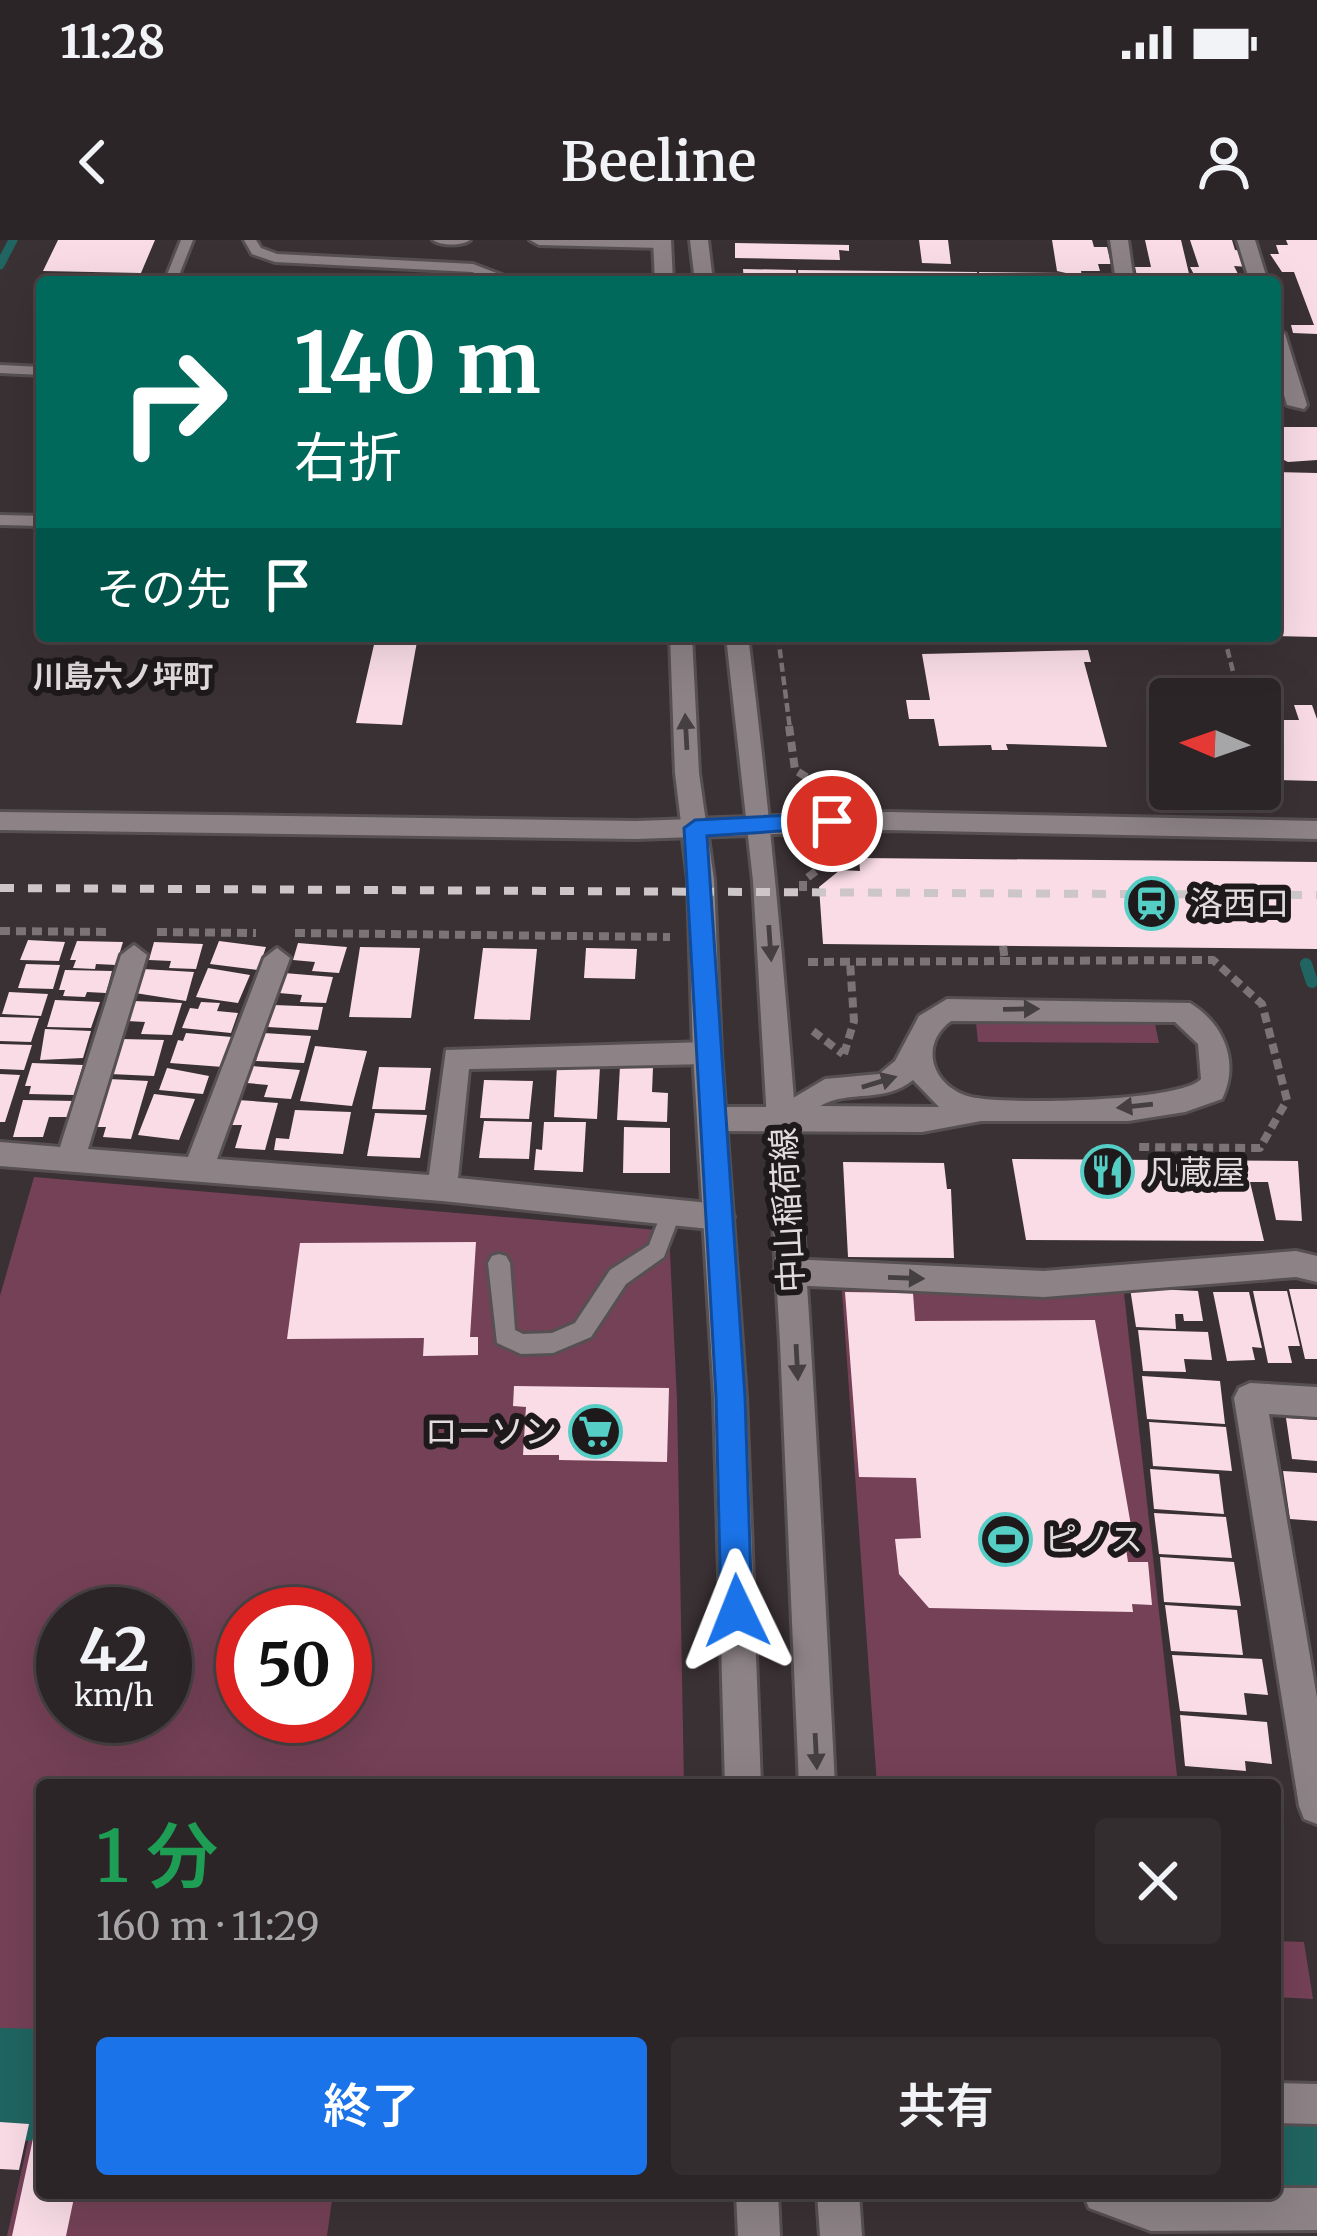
<!DOCTYPE html>
<html lang="ja">
<head>
<meta charset="utf-8">
<style>
  body { margin:0; font-family:Merriweather,"Noto Sans JP",serif; background:#342d2f; color:#f1f3f6; height:100vh; display:flex; flex-direction:column; font-size:45px; white-space:nowrap }
  * { box-sizing:border-box; margin:0 }
  p { font-size:39px; color:#a6a5a7 }
  .icon { flex:none; width:66px; height:66px; fill:none; stroke:currentColor; stroke-width:2; stroke-linecap:round; stroke-linejoin:round }
  .map { position:relative; flex:1; overflow:hidden }
  .side { position:absolute; left:36px; top:1539px; width:1245px; height:420px; display:flex; flex-direction:column; background:#2c2527; border-radius:12px; box-shadow:0 12px 48px #0002,0 0 0 3px #484244 }
  .side>* { flex:none }
  .guide { position:absolute; left:36px; top:36px; width:1245px; height:366px; border-radius:12px; box-shadow:0 12px 48px #0002,0 0 0 3px #484244; background:#00695c; color:#fff; overflow:hidden }
  .needle { width:78px; rotate:272deg }
  .buttons { position:absolute; left:1149px; top:438px; display:grid; gap:24px }
  .buttons a { display:grid; place-items:center; width:132px; height:132px; border-radius:12px; background:#2c2527; box-shadow:0 12px 48px #0002,0 0 0 3px #484244; font-size:60px }
  .speed { position:absolute; left:36px; top:1347px; display:flex; gap:24px; font-size:60px; font-weight:700; text-align:center }
  .speed>* { display:grid; place-content:center; width:156px; height:156px; border-radius:50%; background:#2c2527; box-shadow:0 12px 48px #0002,0 0 0 3px #484244; line-height:1 }
  .speed small { font-size:30px; font-weight:400 }
  .speed .limit { border:18px solid #d22; background:#fff; color:#111 }
  .pin { position:absolute; display:grid; place-items:center; width:102px; height:102px; color:#fff; margin:-51px; border:6px solid #fff; border-radius:50%; box-shadow:0 3px 12px #0007 }
  .me { position:absolute; width:132px; margin:-66px; rotate:358deg; stroke-linejoin:round; filter:drop-shadow(0 0 9px #0008) }
  .turn { display:flex; align-items:center; gap:42px; height:252px; padding:0 60px; font-size:54px }
  .turn .icon { width:156px; height:156px; stroke-width:2.5 }
  .turn b { display:block; font-size:84px; line-height:102px }
  .then { display:flex; align-items:center; height:114px; padding:0 60px; background:#0003; gap:24px; font-size:45px }
  .round { display:grid; place-items:center; flex:none; width:126px; height:126px; border-radius:12px; background:#342d2f }
  .headline { display:flex; align-items:center; justify-content:space-between; height:204px; padding:0 60px }
  h1 { font-size:72px; font-weight:600; line-height:90px; color:#1e9e55 }
  .primary-button { display:flex; gap:24px; margin-top:auto; padding:24px 60px }
  .primary-button a { flex:1; height:138px; border-radius:12px; background:#1a73e8; color:#fff; font-size:48px; font-weight:600; line-height:138px; text-align:center }
  .primary-button a+a { background:#342d2f; color:#f1f3f6 }
  .status { display:flex; justify-content:space-between; align-items:center; height:84px; padding:0 60px; background:#2c2527; direction:ltr }
  .status svg { height:33px; fill:currentColor }
  header { display:flex; justify-content:space-between; align-items:center; height:156px; padding:0 60px; background:#2c2527; font-size:54px; font-weight:600 }
  .map>svg:first-child { display:block }
</style>
</head>
<body>
<div class="status"><b>11:28</b><svg viewBox="0 0 49 12"><path d="M0 12V9h3v3zM5 12V6h3v6zM10 12V3h3v9zM15 12V0h3v12zM26 1h20v11H26zM47 4h2v5h-2z"/></svg></div>
<header><svg class="icon" aria-label="back" viewBox="0 0 24 24"><path d="M15 5l-7 7 7 7"/></svg>Beeline<svg class="icon" aria-label="person" viewBox="0 0 24 24"><circle cx="12" cy="8" r="4"/><path d="M4 21q1-7 8-7t8 7"/></svg></header>
<div class="map">
<svg width="1317" height="1996" viewBox="0 0 1317 1996">
  <rect width="100%" height="100%" fill="#3a3134"/>
  <path fill="#754156" fill-rule="evenodd" d="M976,783L1155,784L1159,803L978,802Z
    M34,937L669,991L677,1160L684,1545H42V1821L0,1822V1056ZM63,1374H165V1476H63ZM243,1374H345V1476H243Z
    M842,1051L1124,1053L1178,1545H877Z
    M1275,1701L1304,1702L1313,1759L1275,1757Z
    M33,1879L42,1880V1953H333L327,1996H7Z"/>
  <g fill="none" stroke-linecap="round" stroke-linejoin="round">
    <path stroke="#206561" stroke-width="9" d="M0,25L13,0"/>
    <path stroke="#206561" stroke-width="12" d="M1306,724L1312,742"/>
    <path fill="#206561" fill-rule="evenodd" d="M0,1788L42,1789V1901L0,1900Z
      M1275,1853H1317V1967H1275L1240,1953H1275Z"/>
  </g>
  <path fill="#f9dce6" d="M58,0H155L141,33L43,31Z
    M919,0H948L951,24L922,23Z
    M1052,0H1092L1094,7H1107L1111,24H1098L1100,31H1081L1083,42H980L979,32L1066,33L1057,31Z
    M1145,0H1181L1191,42H1155L1154,36H1137L1135,27H1151Z
    M1190,0H1232L1235,10L1244,11L1249,27L1234,26L1242,42H1198L1190,27H1199Z
    M1286,0H1317V94L1293,93L1291,85H1314L1294,32H1282L1270,14H1279L1276,5H1288Z
    M735,3L849,5V11L839,10L840,20L735,18Z
    M743,29L796,30L797,42H744Z
    M798,30L977,32L978,42H799Z
    M1275,187H1317V220L1288,222L1276,216Z
    M1275,232L1317,233V397L1275,396Z
    M376,396H418L402,485L356,483Z
    M1088,410L1091,422H1084L1107,507L1006,504L1008,510H992L991,505L939,506L934,479H909L906,460H930L922,414Z
    M1294,465H1312L1317,479V541L1278,540L1263,480H1299Z
    M859,618L1317,622V709L823,704L819,647L840,630L860,631Z
    M28,700L65,702L59,721L20,720Z
    M77,701L123,702L116,725L96,724L95,729L73,728L76,720H70Z
    M219,701L266,707L258,730L210,724Z
    M154,702L203,704L196,729L169,728L171,721L149,720Z
    M298,703L347,707L339,733L312,731L315,722L293,720Z
    M360,707L420,708L411,778L349,777Z
    M483,708L537,709L530,780L474,779Z
    M586,708L637,709L635,739L584,738Z
    M26,724L60,725L53,749L18,748Z
    M208,728L250,735L238,763L196,757Z
    M143,729L194,732L186,761L135,753Z
    M65,730L112,731L106,753L87,752L85,757L63,756L65,750H59Z
    M284,733L333,737L326,763L300,762L302,755L279,753Z
    M9,752L48,754L41,776L2,774Z
    M55,760L100,762L91,788L47,787Z
    M133,761L182,763L172,795L141,794L145,782L127,781Z
    M201,762L220,763L217,771L238,773L231,793L182,788L190,768L198,769Z
    M274,765L323,767L318,790L268,787Z
    M0,777L39,778L31,802L0,801Z
    M45,789L91,791L83,818L40,820Z
    M186,793L232,797L223,827L170,823L178,800L183,801Z
    M264,793L311,796L304,823L256,821Z
    M121,799L164,800L154,836L110,834Z
    M0,804L32,805L24,830L0,829Z
    M315,806L367,811L352,866L300,861Z
    M32,823L83,825L74,855L29,854L31,846H25Z
    M252,826L300,830L291,859L264,857L268,845L247,843Z
    M557,826L600,827L597,879L554,877Z
    M620,826L653,827L652,852L668,853L667,882L617,880Z
    M379,827L431,828L425,870L372,869Z
    M167,828L209,836L203,854L159,850Z
    M0,834L20,835L5,882H0Z
    M109,839L148,841L131,899L103,897L106,887H94Z
    M484,840L533,841L529,879L480,878Z
    M154,854L195,859L179,900L138,895Z
    M23,860L74,861L70,877H49L43,897H13Z
    M238,860L278,863L265,910L235,908L242,885H231Z
    M295,870L351,872L343,914L274,910L276,898L289,899Z
    M375,873L427,875L420,918L367,916Z
    M484,881L532,882L529,919L479,918Z
    M544,882H586L583,932L534,930L536,909L542,910Z
    M624,887L670,888V933H623Z
    M1012,919L1298,921L1302,981L1276,980L1268,942H1250L1264,1001L1026,1000Z
    M843,922L944,923L947,949H951L954,1018L848,1017Z
    M476,1002L470,1097H478V1115L423,1116L424,1098L287,1099L300,1003Z
    M1130,1048L1198,1051L1203,1081H1184L1183,1074H1175L1176,1089L1136,1087Z
    M1289,1049H1317V1119H1305Z
    M1253,1051H1287L1300,1106H1288L1292,1123H1268Z
    M845,1052L913,1053L915,1081L1095,1080L1133,1297L1124,1296L1128,1322H1148L1152,1365L1132,1364L1133,1372L929,1368L899,1334L895,1299L921,1298L916,1238L859,1237Z
    M1213,1052H1249L1262,1108L1252,1107L1255,1120L1227,1121Z
    M1138,1090L1208,1092L1212,1120L1184,1119L1186,1132L1143,1131Z
    M1142,1136L1220,1141L1225,1184L1147,1179Z
    M514,1146L669,1148L667,1222L559,1220V1215H523L526,1167L513,1166Z
    M1286,1178L1317,1180V1221L1292,1219Z
    M1149,1182L1226,1187L1232,1231L1153,1226Z
    M1150,1229L1219,1234L1224,1274L1154,1269Z
    M1283,1231L1317,1233V1281L1290,1279Z
    M1154,1273L1226,1277L1232,1318L1159,1314Z
    M1160,1317L1234,1322L1241,1366L1164,1362Z
    M1165,1365L1237,1370L1243,1415L1171,1411Z
    M1172,1415L1262,1419L1268,1455L1244,1453L1247,1475L1180,1471Z
    M1180,1475L1267,1482L1272,1524L1245,1521L1246,1531L1185,1526Z
    M37,1880L42,1881V1953H75L66,1996H12Z
    M0,1882L29,1884L19,1930L0,1929Z"/>
  <g fill="none" stroke-linecap="round" stroke-linejoin="round">
    <defs>
      <path id="service" d="M181,0H193L179,35L181,42H169L167,35Z
        M244,0H256L261,8L277,14L473,24L520,42H501L472,32L275,22L252,14Z
        M433,0H470C462,6 441,6 433,0Z
        M0,125L42,127V135L0,133Z
        M0,275L42,276V286L0,285Z
        M671,963L678,966L681,972L664,1017L626,1044L591,1097L553,1113L521,1114L497,1103L488,1023L492,1016L499,1014L506,1016L510,1023L515,1090L523,1094L552,1093L575,1083L610,1030L649,1005L664,966Z"/>
      <path id="minor" d="M530,0H669L671,3L662,8L539,5Z
        M1110,0H1128L1134,42H1116Z
        M1237,0H1255L1268,42H1250Z
        M1275,88L1285,94L1307,165L1304,169L1287,165L1275,125Z
        M134,705L147,715L88,909L188,917L264,718L277,708L290,718L217,919L429,935L446,810L707,802L721,813L707,824L469,829L458,938L719,964L730,968L734,977L730,986L719,990L442,961L0,926V902L60,907L121,715Z
        M947,759L1190,763C1224,784 1240,822 1222,859L1185,872L1128,881H981L922,892L712,891L702,887L698,879L702,871L712,867H778L825,839L879,834L895,821L919,776ZM951,781L1175,782L1198,804L1201,839C1181,862 1006,865 971,857C932,847 918,805 951,781ZM913,840L939,867L820,866C850,849 884,864 913,840Z
        M1296,1011L1317,1016V1042L1296,1037L1044,1057L789,1045L778,1041L774,1032L778,1023L789,1019L1044,1031Z
        M1250,1143L1317,1147V1177L1269,1174L1317,1458V1584L1304,1579L1299,1566L1234,1158L1239,1148Z
        M1275,1843L1317,1844V1884L1275,1883Z"/>
      <path id="tertiary" d="M0,572L636,581L888,572L1317,581V599L888,590L636,599L0,590Z
        M1275,1948H1317V1990L1151,1991L1089,1968L1083,1953H1275Z"/>
      <path id="secondary" d="M653,0H671L673,42H655Z
        M690,0H708L713,42H695Z
        M670,396H692L699,533L714,640L721,813L746,1157L761,1545H725L714,1157L693,813L688,640L675,533Z
        M726,396H748C796,778 815,1161 835,1545H799L780,1102L753,641Z
        M736,1953H778L780,1996H738Z
        M817,1953H859L862,1996H820Z"/>
    </defs>
    <use href="#service" stroke="#575052" stroke-width="6"/>
    <use href="#minor" stroke="#575052" stroke-width="6"/>
    <use href="#tertiary" stroke="#575052" stroke-width="6"/>
    <use href="#secondary" stroke="#575052" stroke-width="6"/>
    <path stroke="#7b7376" stroke-width="4.5" stroke-dasharray="9 4.5" stroke-linecap="butt" d="M778,396L790,489
      M1224,396L1240,459"/>
    <path stroke="#7b7376" stroke-width="8" stroke-dasharray="10 6" stroke-linecap="butt" d="M789,486L795,530L827,550
      M1260,534L1266,561
      M803,651V641L836,616
      M0,691L112,692
      M157,692L256,693
      M295,693L670,697
      M1003,706L1005,721
      M808,722L1213,720L1262,764L1287,860L1260,908L1136,907
      M813,791L843,814
      M844,814L854,781L850,722"/>
    <use href="#service" fill="#8d8386" fill-rule="evenodd"/>
    <use href="#minor" fill="#8d8386" fill-rule="evenodd"/>
    <use href="#tertiary" fill="#8d8386" fill-rule="evenodd"/>
    <use href="#secondary" fill="#8d8386" fill-rule="evenodd"/>
    <path stroke="#ccc6c8" stroke-width="8" stroke-dasharray="14 14" stroke-linecap="butt" d="M0,648L1317,655"/>
  </g>
  <defs><path id="oneway-solid" d="M-6-.8H1V-3.2L6.5 0L1 3.2V.8H-6Z" transform="scale(3)"/></defs>
  <g fill="#453f41">
    <use href="#oneway-solid" transform="translate(686 492) rotate(-93)"/>
    <use href="#oneway-solid" transform="translate(770 703) rotate(86)"/>
    <use href="#oneway-solid" transform="translate(1021 769) rotate(-1)"/>
    <use href="#oneway-solid" transform="translate(879 842) rotate(-17)"/>
    <use href="#oneway-solid" transform="translate(1135 866) rotate(174)"/>
    <use href="#oneway-solid" transform="translate(906 1038) rotate(2)"/>
    <use href="#oneway-solid" transform="translate(797 1122) rotate(87)"/>
    <use href="#oneway-solid" transform="translate(816 1511) rotate(87)"/>
  </g>
  <path fill="#1a73e8" stroke="#114b97" stroke-width="3" d="M832,573L844,581L841,587L707,596L745,1157L752,1371L748,1382L737,1387L726,1382L721,1371L716,1157L684,588L695,580Z"/>
  <defs>
    <symbol id="station-ring" viewBox="-11 -11 22 22"><circle r="9.5" fill="#1e1a1c" stroke="#55cec5" stroke-width="1.5"/><path d="M-3-6H3Q5-6 5-4V2Q5 4 3 4L4.5 6H3L1.5 4h-3L-3 6H-4.5L-3 4Q-5 4-5 2V-4Q-5-6-3-6ZM-3.5-4v3h7v-3ZM-3.5 1v1.5H-2V1ZM2 1v1.5H3.5V1Z" fill="#55cec5"/></symbol>
    <symbol id="restaurant-ring" viewBox="-11 -11 22 22"><circle r="9.5" fill="#1e1a1c" stroke="#55cec5" stroke-width="1.5"/><path d="M-5-6h1v4h1v-4h1v4h1v-4h1v5L-1.5 .5V6h-2V.5L-5-1ZM5-6V6H3V1.5H1.5Q1.5-4 5-6Z" fill="#55cec5"/></symbol>
    <symbol id="supermarket-ring" viewBox="-11 -11 22 22"><circle r="9.5" fill="#1e1a1c" stroke="#55cec5" stroke-width="1.5"/><path d="M-6-5.5h2.5l.6 2H6L4.5 2H-2.5L-4.4-4H-6ZM-1.5 3.2a1.3 1.3 0 1 0 .1 0ZM3 3.2a1.3 1.3 0 1 0 .1 0Z" fill="#55cec5"/></symbol>
    <symbol id="stadium-ring" viewBox="-11 -11 22 22"><circle r="9.5" fill="#1e1a1c" stroke="#55cec5" stroke-width="1.5"/><path d="M0-5a6.5 5 0 1 0 0 10a6.5 5 0 1 0 0-10ZM-3.5-1.8h7v3.6h-7Z" fill="#55cec5"/></symbol>
  </defs>
  <g fill-rule="evenodd">
    <use href="#station-ring" x="1122" y="634" width="59" height="59"/>
    <use href="#restaurant-ring" x="1078" y="902" width="59" height="59"/>
    <use href="#supermarket-ring" x="566" y="1162" width="59" height="59"/>
    <use href="#stadium-ring" x="976" y="1270" width="59" height="59"/>
  </g>
  <g text-anchor="middle" stroke-width="12" stroke-linejoin="round" paint-order="stroke">
    <g font-size="30" font-weight="bold" fill="#e2dcde" stroke="#1e1a1c">
      <text x="123" y="447">川島六ノ坪町</text>
    </g>
    <g font-size="33" fill="#e2dcde" stroke="#1e1a1c" text-anchor="start">
      <text x="1190" y="675">洛西口</text>
      <text x="1146" y="944">凡蔵屋</text>
      <text x="557" y="1203" text-anchor="end">ローソン</text>
      <text x="1044" y="1311">ピノス</text>
    </g>
    <g font-size="33" fill="#e2dcde" stroke="#1e1a1c">
      <text transform="translate(787 970) rotate(-93)" y="12">中山稲荷線</text>
    </g>
  </g>
</svg>
<div class="buttons">
<a><svg class="needle" viewBox="-14 -14 28 28"><path d="M0-13l5 13h-10z" fill="#e53935"/><path d="M0 13l5-13h-10z" fill="#a6a5a7"/></svg></a>
</div>
<div class="speed"><div>42<small>km/h</small></div><div class="limit">50</div></div>
<div class="pin" style="left:832px;top:581px;background:#d93025"><svg class="icon" aria-label="arrive" viewBox="0 0 24 24"><path d="M6 21V4h12l-3 4 3 4H6"/></svg></div>
<svg class="me" style="left:737px;top:1371px" viewBox="-20 -20 40 40"><path d="M0-17L14 15 0 8-14 15z" fill="#1a73e8" stroke="#fff" stroke-width="4"/></svg>
<div class="guide">
<div class="turn"><svg class="icon" aria-label="right" viewBox="0 0 24 24"><path d="M7 20v-9h11M14 6l5 5-5 5"/></svg><div><b>140 m</b>右折</div></div>
<div class="then">その先<svg class="icon" aria-label="arrive" viewBox="0 0 24 24"><path d="M6 21V4h12l-3 4 3 4H6"/></svg></div>
</div>
<section class="side">
<div class="headline"><div><h1>1 分</h1><p>160 m · 11:29</p></div><a class="round"><svg class="icon" aria-label="close" viewBox="0 0 24 24"><path d="M6 6l12 12M18 6L6 18"/></svg></a></div>
<div class="primary-button"><a>終了</a><a>共有</a></div>
</section>
</div>
</body>
</html>
